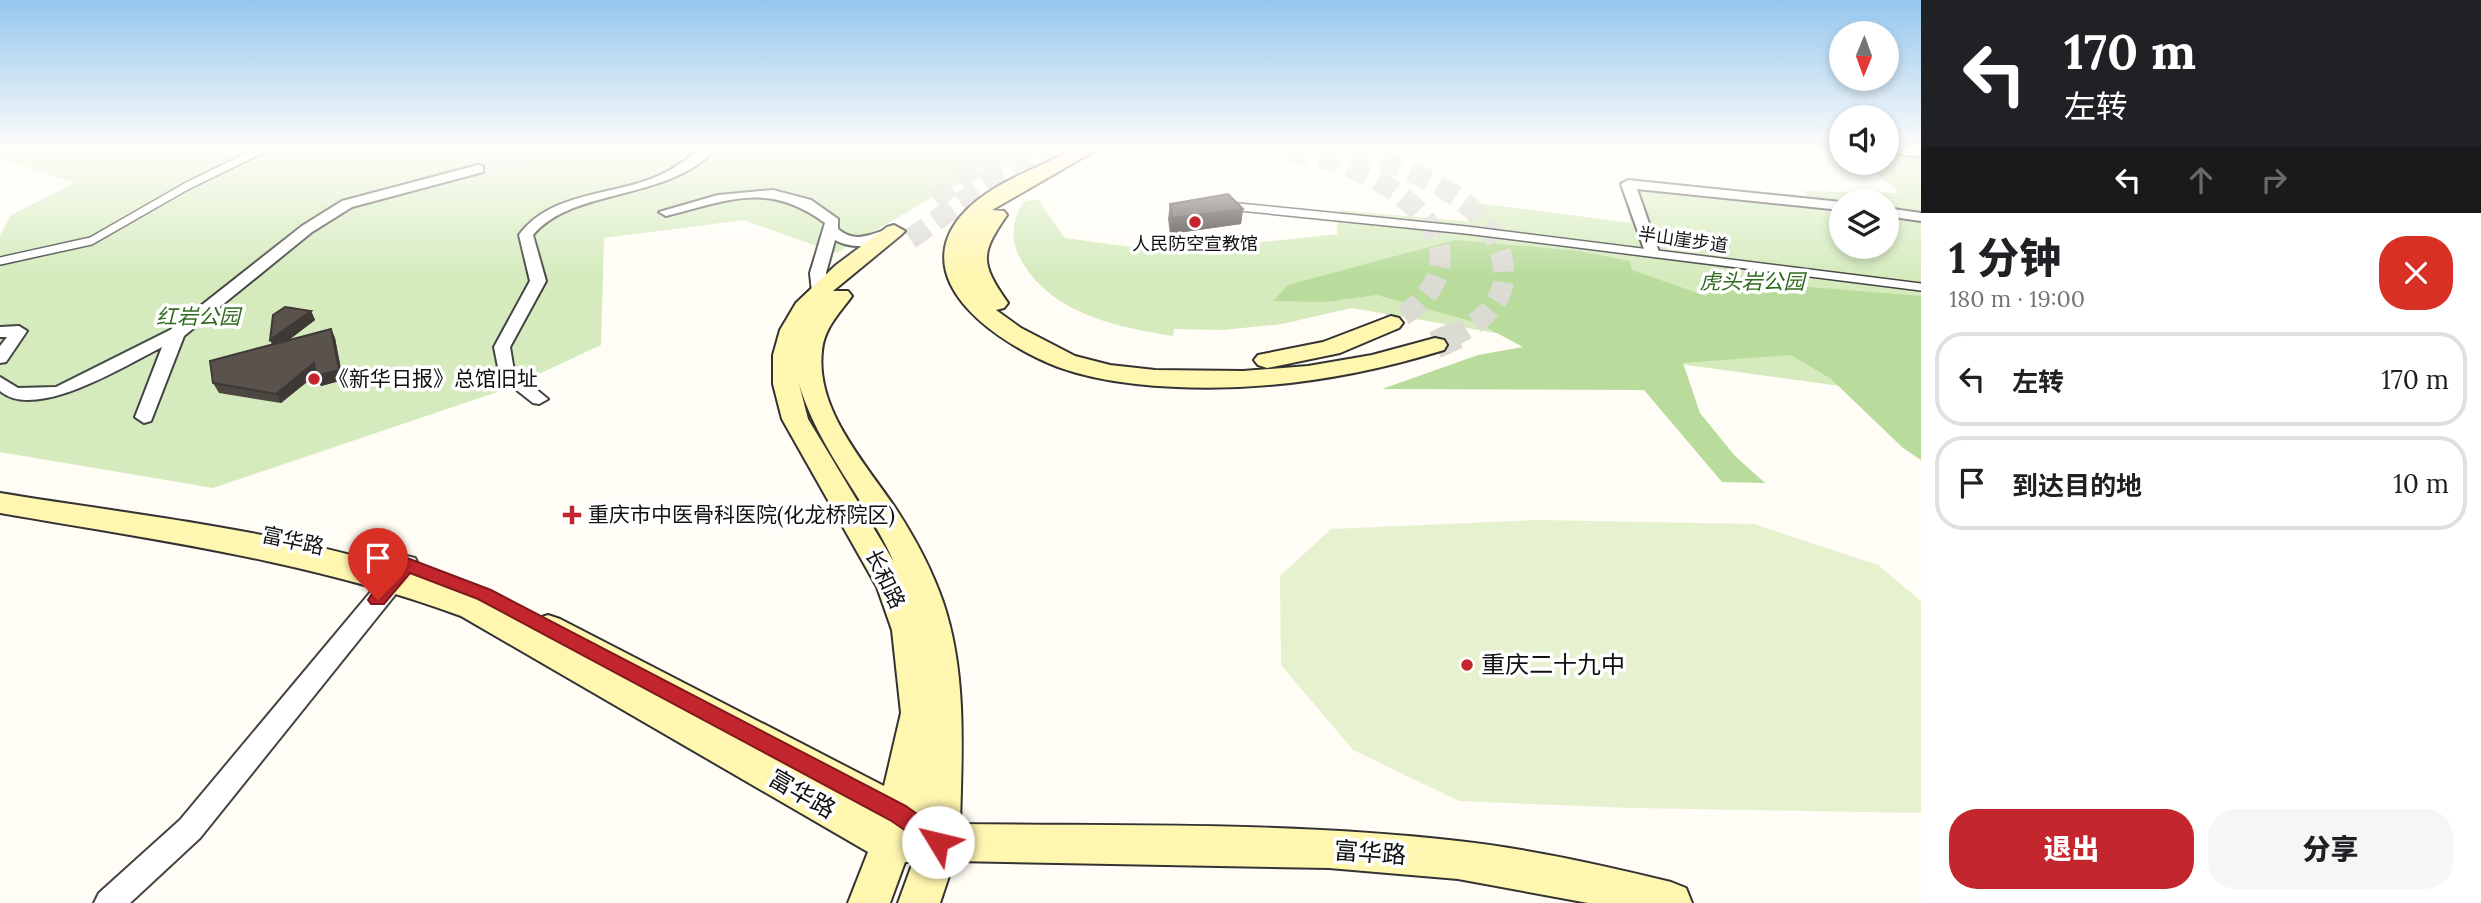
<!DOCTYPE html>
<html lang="zh">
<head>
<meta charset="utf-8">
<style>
  body { margin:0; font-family:Lora,"Noto Sans SC",serif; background:#f6f6f6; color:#202124; height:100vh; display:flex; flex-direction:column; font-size:26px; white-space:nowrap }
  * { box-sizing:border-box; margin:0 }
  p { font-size:23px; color:#757577 }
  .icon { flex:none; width:38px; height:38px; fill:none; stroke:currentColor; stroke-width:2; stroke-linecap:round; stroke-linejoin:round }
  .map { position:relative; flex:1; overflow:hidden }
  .panel { display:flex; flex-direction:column; background:#fff; width:560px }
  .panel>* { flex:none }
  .banner { background:#202124; color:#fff; overflow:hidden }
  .needle { width:46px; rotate:181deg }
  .fabs { position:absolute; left:1829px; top:21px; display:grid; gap:14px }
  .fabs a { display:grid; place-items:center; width:70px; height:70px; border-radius:50%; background:#fff; box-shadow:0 4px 10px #0003; font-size:35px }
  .pin { position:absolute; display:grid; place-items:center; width:60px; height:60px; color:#fff; margin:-72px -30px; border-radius:50% 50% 50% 0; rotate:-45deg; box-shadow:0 0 7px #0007 }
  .pin .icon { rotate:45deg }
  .me { position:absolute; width:77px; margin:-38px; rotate:306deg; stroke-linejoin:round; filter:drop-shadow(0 0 5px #0008) }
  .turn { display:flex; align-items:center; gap:24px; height:147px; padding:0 28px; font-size:32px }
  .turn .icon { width:91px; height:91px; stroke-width:2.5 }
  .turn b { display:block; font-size:49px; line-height:60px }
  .lanes { display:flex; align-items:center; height:66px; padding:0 28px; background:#0003; justify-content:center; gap:35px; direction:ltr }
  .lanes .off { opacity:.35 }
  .round { display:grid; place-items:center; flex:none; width:74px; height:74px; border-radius:28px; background:#f6f6f6 }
  .summary { display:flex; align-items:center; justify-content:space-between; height:119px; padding:0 28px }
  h1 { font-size:42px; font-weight:800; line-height:52px }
  .button { display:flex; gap:14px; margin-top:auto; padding:14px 28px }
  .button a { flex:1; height:80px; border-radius:28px; background:#c4262e; color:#fff; font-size:28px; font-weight:800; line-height:80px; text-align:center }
  .button a+a { background:#f6f6f6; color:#202124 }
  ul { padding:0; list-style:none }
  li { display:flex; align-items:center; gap:21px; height:94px; margin:0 14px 10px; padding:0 14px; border:4px solid #e0e0e0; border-radius:28px }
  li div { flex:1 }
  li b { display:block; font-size:26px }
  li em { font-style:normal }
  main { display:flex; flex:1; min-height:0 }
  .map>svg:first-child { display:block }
</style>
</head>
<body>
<main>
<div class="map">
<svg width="1921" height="903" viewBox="0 0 1921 903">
  <rect width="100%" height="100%" fill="#fffdf5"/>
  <path fill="#d5ebbd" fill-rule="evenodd" d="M0,150H1048L943,191L836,253L744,220L604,238L601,345L509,388L213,488L0,452V235L11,215L75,183L0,159Z
    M1887,154L1921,156V397L1650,360L1352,308L1282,324L1223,330L1174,329L1173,336C1116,327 1049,313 1020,258C1010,239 1012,220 1023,202L1038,199L1065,238L1168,252L1337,234L1338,210L1475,222L1478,203L1631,223L1618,179L1808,196L1803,191L1900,193L1864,163H1886ZM1841,201H1886V247H1841Z"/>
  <path fill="#b9dc9c" d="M1455,240L1579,251L1630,261L1632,270L1706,296L1731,276L1785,285L1921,296V460L1903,448L1831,379L1791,355L1683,363L1700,413L1735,456L1765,483L1722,482L1644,390L1382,389L1478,355L1523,347L1478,323L1377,295L1325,302L1273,301L1288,285Z"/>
  <path fill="#e6f2cf" d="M1537,520L1754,524L1878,565L1921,601V813L1632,808L1459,801L1353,750L1281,665L1280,576L1331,529Z"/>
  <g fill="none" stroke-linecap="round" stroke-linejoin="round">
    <path stroke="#dbdad3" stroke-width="15" stroke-dasharray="15 7" stroke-linecap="butt" d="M478,169L550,150"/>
    <path stroke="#dbdad3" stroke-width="21" stroke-dasharray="21 10" stroke-linecap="butt" d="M1289,150C1311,156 1335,160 1356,170C1407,192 1474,244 1421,301C1413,310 1401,316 1391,323
      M1352,150C1411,169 1501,201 1504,273C1505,304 1478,324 1453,336
      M934,199L983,161L1007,150
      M910,239L1000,175L1061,150"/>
    <path stroke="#dbdad3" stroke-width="28" stroke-dasharray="28 14" stroke-linecap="butt" d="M1435,345L1457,335"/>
    <defs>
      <path id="lane" d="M1239,207L1466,230L1921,287
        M0,261L91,241L187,186L261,150"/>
      <path id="street" d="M700,150H715C665,202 574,187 533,235L546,281L510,347L514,371L548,399L539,404L533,403L500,377L494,347L530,281L519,235C550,193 608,196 653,178C670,172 685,160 700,150Z
        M478,165L483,166V172L352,207L312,232L184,336L151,421L144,423L135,417L162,347C126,365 36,422 0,391V377L18,388L56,387L170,330L302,226L342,201Z
        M1628,180L1841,202V210L1637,189L1659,252L1652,256L1645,252L1621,184Z
        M773,190L811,200L838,219V229C856,244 870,234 889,229L896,233C881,248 853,250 835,240L826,273L828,292L820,297L812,292L810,273L825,223C768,181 729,200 666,216L659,212L718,195Z
        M1886,208L1921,213V221L1886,216Z
        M19,326L27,331L6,362L0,363V346L7,337H0V327Z
        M407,556L415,558L418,564L415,570L200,838L130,903H94L99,893L180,820L399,558Z"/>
      <path id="secondary" d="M1073,150H1096L992,210L1004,211L1007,215C980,254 980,263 1008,303L1004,308L996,310L1021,328L1075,356L1110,365L1155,370L1243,371L1308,366L1372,355L1435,338L1444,340L1447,345L1444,350C1344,381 1240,395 1136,384C1109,381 1083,376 1058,367C1003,346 906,284 960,217C987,184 1036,169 1073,150Z
        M1897,150H1921V157L1899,154Z
        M894,225L905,231L901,235L833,291H848L852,296C839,314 824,328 822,351C815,411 868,466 898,512C916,540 932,570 943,602C967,673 962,750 960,824C1126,826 1293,822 1458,841C1530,849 1601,865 1671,882L1686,888L1692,903H1588L1458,879L1329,868L954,861L940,903H898L913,862H905L890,903H848L868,852L461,616C312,561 156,540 0,513V493C176,522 375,538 533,625L536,619L548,615L560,619L884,786L901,713L892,630L877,587L782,419L773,384V355L780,330L796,303L836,265L887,227ZM799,384C819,450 866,500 894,562L808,419Z
        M1391,316L1399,318L1403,323L1399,328L1340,353L1267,368L1258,365L1254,360L1258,355L1323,342Z"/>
    </defs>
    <use href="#lane" stroke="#444" stroke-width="10"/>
    <use href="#street" stroke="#444" stroke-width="4"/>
    <use href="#secondary" stroke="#333" stroke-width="4"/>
    <use href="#lane" stroke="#fff" stroke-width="7"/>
    <use href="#street" fill="#fff" fill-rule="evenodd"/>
    <use href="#secondary" fill="#fff6b0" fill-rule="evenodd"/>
  </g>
  <path fill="#4d4742" d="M1170,204L1243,209L1241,224L1170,234L1168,219Z
    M311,311L315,320L289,340L331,329L335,338L343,380L321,386L316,375L281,403L219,393L213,383L272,344L270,340Z"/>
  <path fill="#3f3936" d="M1243,209L1241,224L1170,234L1172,218Z
    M311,311L315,320L275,350L270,340Z
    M331,329L335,338L343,380L321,386L316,376Z
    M314,363L318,372L281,403L276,394Z"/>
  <path fill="#5a524d" stroke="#3f3936" stroke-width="2" d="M1228,194L1243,209L1172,218L1170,204Z
    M285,307L311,311L270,340L273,315Z
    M331,329L339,370L316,376L314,363L276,394L213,383L210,361Z"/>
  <linearGradient id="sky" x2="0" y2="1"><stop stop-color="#95c6ee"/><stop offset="0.54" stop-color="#fffefa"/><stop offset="1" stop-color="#fffefa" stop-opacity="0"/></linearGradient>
  <rect width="1921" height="276" fill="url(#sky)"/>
  <path fill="#c4262e" stroke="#7f191e" stroke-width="2" d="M407,558L491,590L906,806L946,835L950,842L946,850L938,853L890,820L478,599L410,573L384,604H371L368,600L371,595L401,560Z"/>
  <g fill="#c4262e" stroke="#fff" stroke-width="2.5">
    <circle cx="1195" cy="222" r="7"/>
    <circle cx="314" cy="379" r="7"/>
    <path d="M568.5 504.5h7v7h7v7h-7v7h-7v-7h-7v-7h7z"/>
    <circle cx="1467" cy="665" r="7"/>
  </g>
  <g text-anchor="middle" stroke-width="7" stroke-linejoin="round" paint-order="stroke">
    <g font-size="18" fill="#111" stroke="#fff">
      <text transform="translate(1683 240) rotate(8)" y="6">半山崖步道</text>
    </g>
    <g font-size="18" fill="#111" stroke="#fff">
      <text x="1195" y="250">人民防空宣教馆</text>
    </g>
    <g font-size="21" font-style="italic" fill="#2f6b1f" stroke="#fff">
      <text x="1752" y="289">虎头岩公园</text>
      <text x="198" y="324">红岩公园</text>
    </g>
    <g font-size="21" fill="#111" stroke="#fff" text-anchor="start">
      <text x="328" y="386">《新华日报》总馆旧址</text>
      <text x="588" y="522">重庆市中医骨科医院(化龙桥院区)</text>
    </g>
    <g font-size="21" fill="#111" stroke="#fff">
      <text transform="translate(293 541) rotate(12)" y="7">富华路</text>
      <text transform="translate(885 579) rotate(64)" y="7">长和路</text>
    </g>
    <g font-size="24" fill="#111" stroke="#fff" text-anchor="start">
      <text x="1481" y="673">重庆二十九中</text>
    </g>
    <g font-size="24" fill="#111" stroke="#fff">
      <text transform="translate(802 794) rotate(30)" y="8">富华路</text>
      <text transform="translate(1370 853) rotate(4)" y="8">富华路</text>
    </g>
  </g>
</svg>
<div class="fabs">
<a><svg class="needle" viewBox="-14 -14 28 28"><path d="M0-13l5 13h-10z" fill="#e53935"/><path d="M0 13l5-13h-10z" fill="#757577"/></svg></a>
<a><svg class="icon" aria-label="sound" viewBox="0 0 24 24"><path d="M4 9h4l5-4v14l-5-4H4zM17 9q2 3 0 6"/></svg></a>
<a><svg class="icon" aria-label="layers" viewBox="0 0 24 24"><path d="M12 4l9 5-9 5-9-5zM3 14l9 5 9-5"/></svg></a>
</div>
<div class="pin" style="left:378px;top:600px;background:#d93025"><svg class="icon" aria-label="arrive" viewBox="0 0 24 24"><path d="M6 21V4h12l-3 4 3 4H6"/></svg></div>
<svg class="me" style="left:938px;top:842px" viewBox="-20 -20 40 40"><circle r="19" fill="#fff"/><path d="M0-13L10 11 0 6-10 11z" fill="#c4262e"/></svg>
</div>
<section class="panel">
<div class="banner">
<div class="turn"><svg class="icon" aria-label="left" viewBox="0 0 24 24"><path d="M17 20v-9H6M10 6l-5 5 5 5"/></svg><div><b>170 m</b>左转</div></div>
<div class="lanes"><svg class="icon" aria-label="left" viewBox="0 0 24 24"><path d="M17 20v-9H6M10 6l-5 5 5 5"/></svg><svg class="icon off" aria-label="ahead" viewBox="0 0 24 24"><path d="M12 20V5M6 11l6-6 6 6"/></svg><svg class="icon off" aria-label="right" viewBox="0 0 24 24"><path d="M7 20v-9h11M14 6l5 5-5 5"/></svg></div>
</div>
<div class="summary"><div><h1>1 分钟</h1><p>180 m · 19:00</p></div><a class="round" style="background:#d93025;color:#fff"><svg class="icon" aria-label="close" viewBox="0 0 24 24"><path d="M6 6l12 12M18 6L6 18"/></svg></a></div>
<ul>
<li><svg class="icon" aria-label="left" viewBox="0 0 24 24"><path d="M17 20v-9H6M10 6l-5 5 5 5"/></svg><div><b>左转</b></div><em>170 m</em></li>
<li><svg class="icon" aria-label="arrive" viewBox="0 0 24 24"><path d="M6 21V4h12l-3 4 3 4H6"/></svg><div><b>到达目的地</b></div><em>10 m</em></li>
</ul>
<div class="button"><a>退出</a><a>分享</a></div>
</section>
</main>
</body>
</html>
